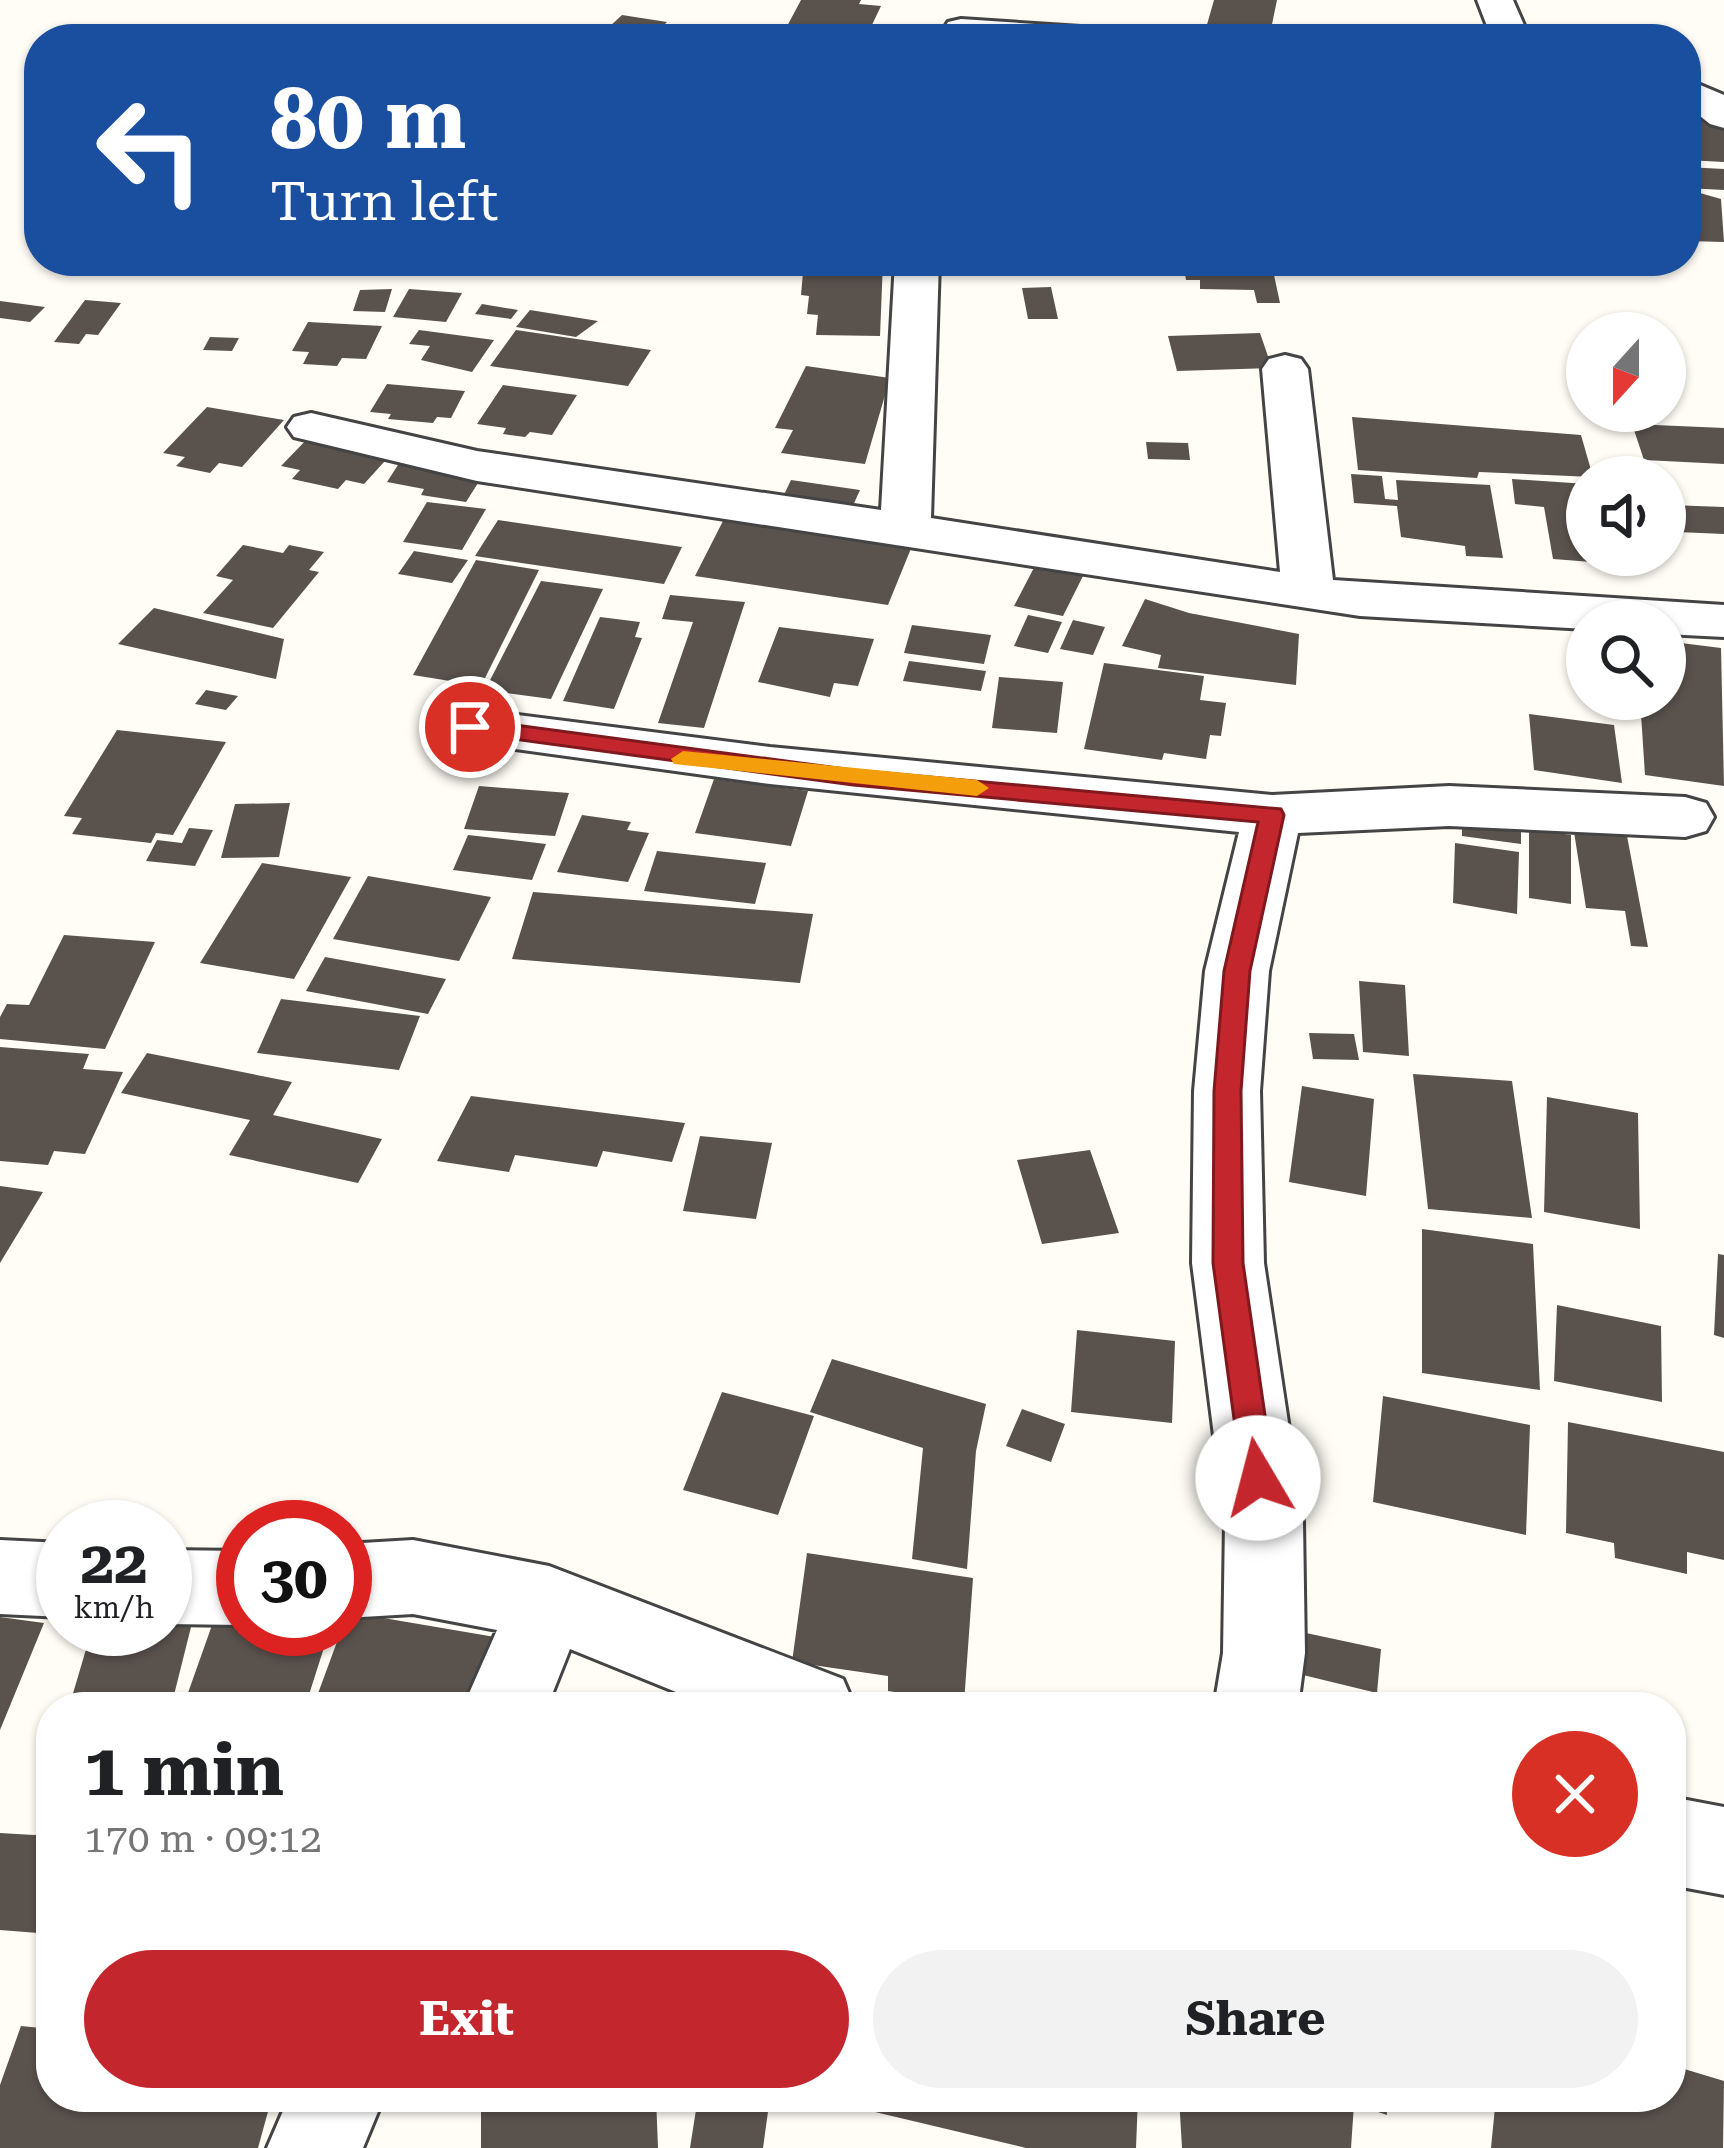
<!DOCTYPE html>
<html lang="en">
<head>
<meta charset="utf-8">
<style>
  body { margin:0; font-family:"Roboto Serif",serif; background:#f2f2f2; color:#202124; height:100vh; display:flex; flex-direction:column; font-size:45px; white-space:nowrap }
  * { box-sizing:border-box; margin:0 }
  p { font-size:39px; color:#757577 }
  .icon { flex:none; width:66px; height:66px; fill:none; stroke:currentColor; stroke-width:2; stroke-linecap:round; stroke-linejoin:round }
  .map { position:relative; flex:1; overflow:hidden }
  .details { position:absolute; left:36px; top:1692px; width:1650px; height:420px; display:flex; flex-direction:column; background:#fff; border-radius:48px; box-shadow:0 3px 9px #0004 }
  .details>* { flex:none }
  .top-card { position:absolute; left:24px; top:24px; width:1677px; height:252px; border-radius:48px; box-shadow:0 3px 9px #0004; background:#1a4fa0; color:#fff; overflow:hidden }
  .needle { width:78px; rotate:201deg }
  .controls { position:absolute; left:1566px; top:312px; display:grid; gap:24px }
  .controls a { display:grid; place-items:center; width:120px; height:120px; border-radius:50%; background:#fff; box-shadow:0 3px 9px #0004; font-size:60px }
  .speed { position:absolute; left:36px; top:1500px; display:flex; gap:24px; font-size:60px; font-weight:700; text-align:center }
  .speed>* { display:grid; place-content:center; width:156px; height:156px; border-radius:50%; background:#fff; box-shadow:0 3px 9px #0004; line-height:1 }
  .speed small { font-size:30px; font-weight:400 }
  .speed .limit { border:18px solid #d22; background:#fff; color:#111 }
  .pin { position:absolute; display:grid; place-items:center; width:102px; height:102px; color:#fff; margin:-51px; border:6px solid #fff; border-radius:50%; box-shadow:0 3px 12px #0007 }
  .me { position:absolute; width:132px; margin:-66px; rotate:352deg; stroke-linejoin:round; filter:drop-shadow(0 0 9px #0008) }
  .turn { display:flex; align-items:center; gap:42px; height:252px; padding:0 48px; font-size:54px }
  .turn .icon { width:156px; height:156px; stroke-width:2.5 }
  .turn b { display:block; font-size:84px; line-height:102px }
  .round { display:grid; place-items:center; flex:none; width:126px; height:126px; border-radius:63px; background:#f2f2f2 }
  .overview { display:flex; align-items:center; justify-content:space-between; height:204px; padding:0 48px }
  h1 { font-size:72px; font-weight:700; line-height:90px }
  .primary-button { display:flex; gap:24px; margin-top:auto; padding:24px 48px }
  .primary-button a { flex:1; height:138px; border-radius:72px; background:#c4262e; color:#fff; font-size:48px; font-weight:700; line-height:138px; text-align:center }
  .primary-button a+a { background:#f2f2f2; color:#202124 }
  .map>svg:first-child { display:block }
</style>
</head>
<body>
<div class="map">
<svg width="1724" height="2148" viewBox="0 0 1724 2148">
  <rect width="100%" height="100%" fill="#fffdf5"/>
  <path fill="#5a524d" d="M801,0H861L859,4L881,6L871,27L842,24L837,35L785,30Z
    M1214,0H1277L1270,34L1206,28Z
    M622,15L667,22L652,37L606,30Z
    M540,28L582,35L578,39H528Z
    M1686,97L1724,122V162L1686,160Z
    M1686,167L1724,169V190L1686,188Z
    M1686,189L1721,199L1724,242L1686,241Z
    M463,261H473L490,263L485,275L457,274Z
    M804,261H883L880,336L816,335L818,315L807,314L809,296L801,295Z
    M1183,261H1271L1280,303H1257L1254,290L1200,289V280H1186Z
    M1051,287L1058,319H1028L1022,288Z
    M392,289L385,312L353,311L360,290Z
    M409,289L462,293L446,322L393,317Z
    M85,300L121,303L98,335L86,334L79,344L54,342Z
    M0,301L45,307L30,322L0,318Z
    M482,304L518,310L511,319L475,314Z
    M530,310L598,321L576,337L516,327Z
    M308,322L382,326L366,359L342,358L337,366L303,364L309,352L292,351Z
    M419,330L494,340L472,372L421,360L430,346L409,344Z
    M516,330L651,350L628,386L490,366Z
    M1260,333L1272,368L1177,371L1168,336Z
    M210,337L239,338L232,351L203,350Z
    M806,366L890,378L865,464L781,453L793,430L775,428Z
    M387,384L465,391L451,418L437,417L433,423L388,419L391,414L370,412Z
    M503,385L577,395L552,435L530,432L525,437L503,434L506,428L477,424Z
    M207,407L284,420L242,467L219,463L210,473L176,466L185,457L163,453Z
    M1352,417L1581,435L1593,477L1479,472L1477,478L1358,470Z
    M1632,424L1724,428V464L1644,460Z
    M312,434L394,451L364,484L346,480L338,489L292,479L300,470L281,466Z
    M1146,442L1188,443L1190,460L1148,459Z
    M405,454L485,472L466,502L421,495L424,489L387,482Z
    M1351,474L1382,476L1385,499L1398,500L1396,480L1490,485L1503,558L1466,556L1465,546L1401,537L1397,506L1354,503Z
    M1512,479L1587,484V555H1629L1631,565L1553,559L1544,507L1515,504Z
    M791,480L860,490L851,510L782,499Z
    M427,502L486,509L462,550L403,542Z
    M1669,505L1724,507V534L1677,532Z
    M724,519L912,546L888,605L695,576Z
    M498,520L682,547L664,584L475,556Z
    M243,545L283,553L289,545L324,552L309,570L319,572L273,628L203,613L233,580L216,576Z
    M414,551L468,560L452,583L398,574Z
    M476,560L539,570L481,686L413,675Z
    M1038,560L1086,570L1063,616L1014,606Z
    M541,581L603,589L551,699L485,690Z
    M670,595L745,602L704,728L658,723L693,622L662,619Z
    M1145,599L1189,613L1299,634L1296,685L1158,668L1161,655L1122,646Z
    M154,608L284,639L276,679L118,644Z
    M1028,615L1062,622L1048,653L1014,646Z
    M600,617L640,622L635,637L642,638L614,709L563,701Z
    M1073,620L1105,627L1093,655L1060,649Z
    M912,625L991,635L984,664L904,653Z
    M779,627L874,639L858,686L834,683L830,697L758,682Z
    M1665,641L1721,648L1724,786L1645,775L1640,699H1665Z
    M909,661L986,671L981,691L903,681Z
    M1104,663L1204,676L1200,700L1226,703L1221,736L1210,735L1206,759L1164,753L1162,760L1084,749Z
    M999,677L1063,682L1057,733L992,728Z
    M206,690L238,696L226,710L195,704Z
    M1529,714L1614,725L1622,783L1534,770Z
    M117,730L226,742L173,835L156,833L151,843L72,834L82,818L64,816Z
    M714,779L808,791L791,846L695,833Z
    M479,786L569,793L555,836L464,829Z
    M290,803L279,857L221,858L235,804Z
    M1462,813L1521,822V844L1462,836Z
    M582,815L631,822L627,830L649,833L628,882L557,872Z
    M189,828L213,830L195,866L146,861L157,840L182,843Z
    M1529,829L1571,835V904L1529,898Z
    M1574,832L1627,836L1648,947L1631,946L1625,911L1586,908Z
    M468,835L546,844L532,880L453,870Z
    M1455,843L1519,852L1517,914L1453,903Z
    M657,851L766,863L755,904L644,891Z
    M262,863L351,877L294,979L200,963Z
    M368,876L491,897L459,961L333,939Z
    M533,892L813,914L800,983L512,959Z
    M64,935L155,942L105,1049L0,1039V1017L7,1004L29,1005Z
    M325,957L446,979L428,1014L306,991Z
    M1359,981L1405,985L1409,1056L1363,1052Z
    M281,999L420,1016L399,1070L257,1053Z
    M1309,1033L1354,1034L1359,1060L1313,1059Z
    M0,1047L89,1054L83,1069L123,1072L85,1154L54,1151L48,1165L0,1161Z
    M147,1053L292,1082L273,1115L382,1139L358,1183L229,1155L250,1120L121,1093Z
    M1413,1074L1512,1081L1532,1218L1428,1209Z
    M1302,1086L1374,1099L1366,1196L1289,1182Z
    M471,1096L685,1123L672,1162L603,1151L597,1167L515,1155L509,1172L437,1161Z
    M1547,1097L1638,1113L1640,1229L1544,1212Z
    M700,1136L772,1143L756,1219L683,1211Z
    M1090,1150L1119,1233L1042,1244L1017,1160Z
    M0,1186L43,1192L0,1263Z
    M1422,1229L1533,1244L1540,1390L1422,1373Z
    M1718,1254L1724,1255V1338L1714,1335Z
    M1557,1305L1661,1326L1662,1402L1554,1381Z
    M1077,1330L1175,1341L1172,1423L1071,1412Z
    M832,1359L986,1404L976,1451L967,1569L912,1559L923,1448L810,1412Z
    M722,1392L814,1416L778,1515L683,1490Z
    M1383,1396L1530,1425L1526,1535L1373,1502Z
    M1022,1409L1065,1424L1051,1462L1006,1446Z
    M1568,1422L1724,1452V1560L1687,1552V1574L1615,1558L1614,1543L1566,1533Z
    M807,1553L973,1578L964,1703L888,1691V1676L792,1662Z
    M165,1606L196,1607L171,1707H69L92,1629H165Z
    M217,1611L243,1614V1629H330L305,1707H183Z
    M348,1612L495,1637L474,1707H313Z
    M0,1617L44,1623L0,1730Z
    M1306,1633L1381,1649L1377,1693L1303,1675Z
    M0,1833L51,1836V1934L0,1930Z
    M21,2026L51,2029V2097H272L258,2148H0V2085Z
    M1671,2065L1724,2081L1723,2148H1491L1496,2097H1671Z
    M481,2097H656L658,2148H481Z
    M698,2097H770L763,2148H690Z
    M812,2097H1138L1136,2148H1026Z
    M1179,2097H1386L1387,2115L1354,2104L1351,2148H1182Z"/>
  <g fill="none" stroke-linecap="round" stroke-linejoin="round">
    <defs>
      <path id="minor" d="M1477,0H1513L1530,39H1492Z
        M961,19L1096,28L1109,31L1115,39L948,38L943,30L948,22Z
        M1686,79L1724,95V128L1710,124L1686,105Z
        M895,261H939L931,518L1280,572L1262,369L1269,359L1285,355L1301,359L1308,369L1333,580L1724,605V637L1665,634V621H1587V629L1360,616L477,481L294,437L287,427L294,417L311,413L477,451L881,510Z
        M470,709L770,747L1272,795L1449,786L1685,797L1706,803L1714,817L1706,831L1685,837L1449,826L1298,833L1269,971L1260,1091L1264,1263L1303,1522L1305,1653L1298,1707H1214L1223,1653L1225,1522L1192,1263L1194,1091L1205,971L1239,832L770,784L450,740L442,727L450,714Z
        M0,1540L63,1543V1617L0,1614Z
        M413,1540L549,1566L843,1679L855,1707H713L570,1649L547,1707H463L497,1630L413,1614L345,1618V1544Z
        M165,1550L243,1551V1625L165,1624Z
        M1671,1797L1724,1807V1895L1671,1885Z
        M289,2097H384L363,2148H267Z"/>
    </defs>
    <use href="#minor" stroke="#444" stroke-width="6"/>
    <use href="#minor" fill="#fff" fill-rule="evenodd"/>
  </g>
  <path fill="#c4262e" stroke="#7f191e" stroke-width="3" d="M470,719L853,770L1281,809L1284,815L1250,971L1241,1091L1243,1263L1274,1478L1269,1488L1258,1493L1246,1488L1242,1478L1213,1263L1214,1091L1224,971L1258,822L853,785L461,732L458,727Z"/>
  <path fill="#f59e0b" d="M683,751L977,780L989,788L977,796L674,764L671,759Z"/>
</svg>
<div class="controls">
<a><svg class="needle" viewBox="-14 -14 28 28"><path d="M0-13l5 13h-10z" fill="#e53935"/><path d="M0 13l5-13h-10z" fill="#757577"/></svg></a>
<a><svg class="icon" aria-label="sound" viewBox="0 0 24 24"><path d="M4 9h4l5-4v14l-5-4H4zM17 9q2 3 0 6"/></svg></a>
<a><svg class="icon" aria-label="search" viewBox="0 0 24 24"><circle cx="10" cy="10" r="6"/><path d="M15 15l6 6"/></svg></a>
</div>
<div class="speed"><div>22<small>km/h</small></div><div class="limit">30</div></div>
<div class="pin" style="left:470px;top:727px;background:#d93025"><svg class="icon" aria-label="arrive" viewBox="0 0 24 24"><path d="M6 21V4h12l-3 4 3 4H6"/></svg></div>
<svg class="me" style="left:1258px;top:1478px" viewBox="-20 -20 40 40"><circle r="19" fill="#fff"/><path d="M0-13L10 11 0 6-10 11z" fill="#c4262e"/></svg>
<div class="top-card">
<div class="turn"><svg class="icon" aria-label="left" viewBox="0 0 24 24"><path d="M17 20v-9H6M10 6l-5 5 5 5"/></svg><div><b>80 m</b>Turn left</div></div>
</div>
<section class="details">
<div class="overview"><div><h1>1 min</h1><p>170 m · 09:12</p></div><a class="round" style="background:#d93025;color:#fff"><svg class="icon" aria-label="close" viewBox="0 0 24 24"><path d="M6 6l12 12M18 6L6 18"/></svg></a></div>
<div class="primary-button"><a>Exit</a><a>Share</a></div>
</section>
</div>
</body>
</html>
